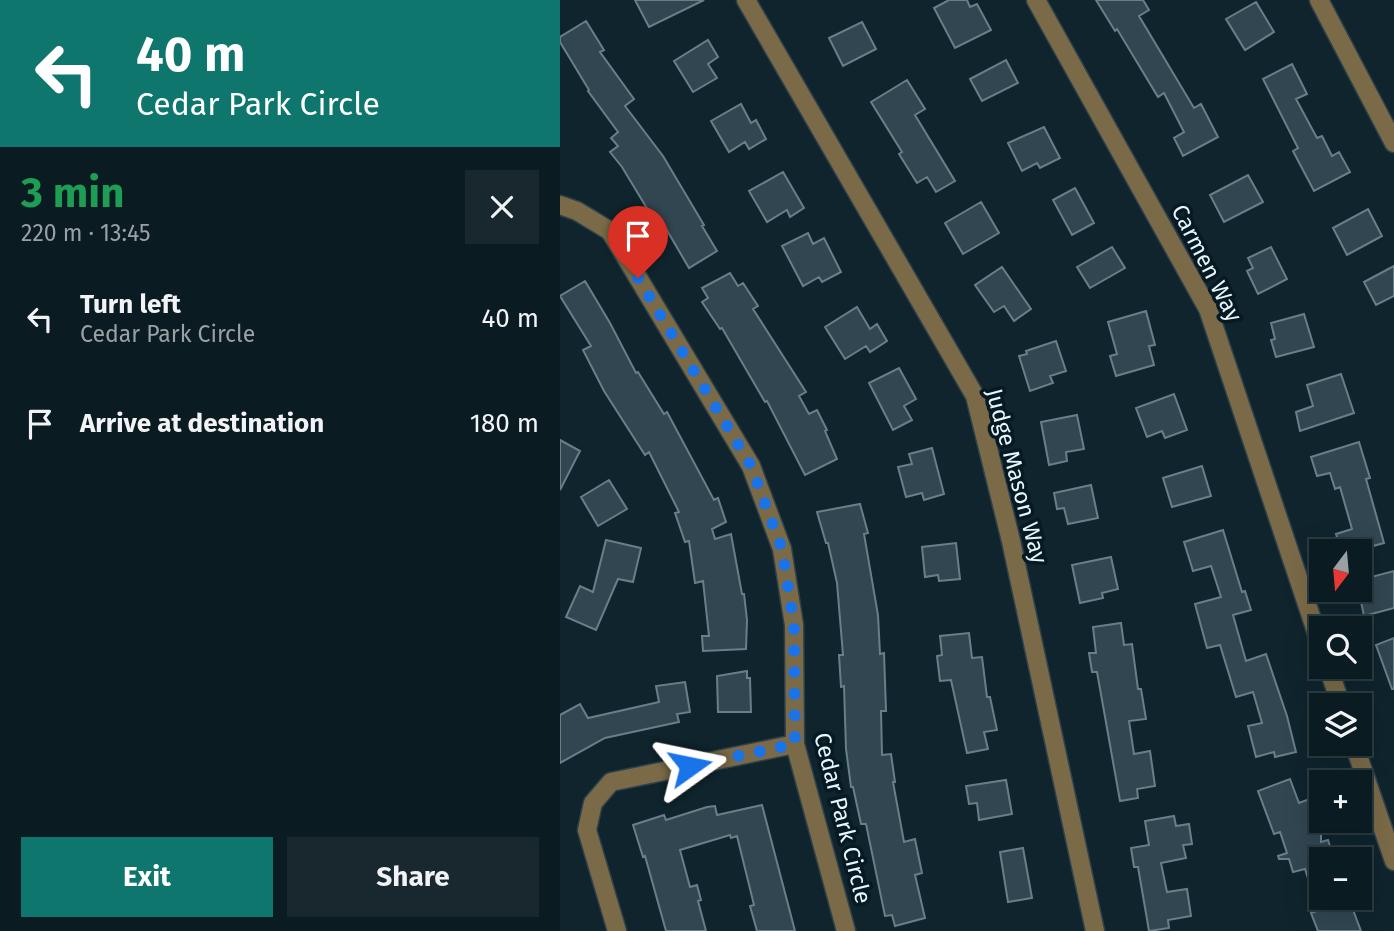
<!DOCTYPE html>
<html lang="en">
<head>
<meta charset="utf-8">
<style>
  body { margin:0; font-family:"Fira Sans",sans-serif; background:#19282f; color:#f1f3f6; height:100vh; display:flex; flex-direction:column; font-size:26px; white-space:nowrap }
  * { box-sizing:border-box; margin:0 }
  p { font-size:23px; color:#9aa1a5 }
  .icon { flex:none; width:38px; height:38px; fill:none; stroke:currentColor; stroke-width:2; stroke-linecap:round; stroke-linejoin:round }
  .map { position:relative; flex:1; overflow:hidden }
  .drawer { display:flex; flex-direction:column; background:#0b1b22; width:560px }
  .drawer>* { flex:none }
  .top-card { background:#0f766e; color:#fff; overflow:hidden }
  .needle { width:46px; rotate:196deg }
  .buttons { position:absolute; left:749px; top:539px; display:grid; gap:14px }
  .buttons a { display:grid; place-items:center; width:63px; height:63px; border-radius:0px; background:#0b1b22; box-shadow:0 7px 28px #0002,0 0 0 2px #2b3940; font-size:35px }
  .pin { position:absolute; display:grid; place-items:center; width:60px; height:60px; color:#fff; margin:-72px -30px; border-radius:50% 50% 50% 0; rotate:-45deg; box-shadow:0 0 7px #0007 }
  .pin .icon { rotate:45deg }
  .me { position:absolute; width:77px; margin:-38px; rotate:78deg; stroke-linejoin:round; filter:drop-shadow(0 0 5px #0008) }
  .turn { display:flex; align-items:center; gap:24px; height:147px; padding:0 21px; font-size:32px }
  .turn .icon { width:91px; height:91px; stroke-width:2.5 }
  .turn b { display:block; font-size:49px; line-height:60px }
  .round { display:grid; place-items:center; flex:none; width:74px; height:74px; border-radius:0px; background:#19282f }
  .head { display:flex; align-items:center; justify-content:space-between; height:119px; padding:0 21px }
  h1 { font-size:42px; font-weight:700; line-height:52px; color:#1e9e55 }
  .button { display:flex; gap:14px; margin-top:auto; padding:14px 21px }
  .button a { flex:1; height:80px; border-radius:0px; background:#0f766e; color:#fff; font-size:28px; font-weight:700; line-height:80px; text-align:center }
  .button a+a { background:#19282f; color:#f1f3f6 }
  ul { padding:0; list-style:none }
  li { display:flex; align-items:center; gap:21px; height:105px; padding:0 21px }
  li div { flex:1 }
  li b { display:block; font-size:26px }
  li em { font-style:normal }
  main { display:flex; flex:1; min-height:0 }
  .map>svg:first-child { display:block }
</style>
</head>
<body>
<main>
<section class="drawer">
<div class="top-card">
<div class="turn"><svg class="icon" aria-label="left" viewBox="0 0 24 24"><path d="M17 20v-9H6M10 6l-5 5 5 5"/></svg><div><b>40 m</b>Cedar Park Circle</div></div>
</div>
<div class="head"><div><h1>3 min</h1><p>220 m · 13:45</p></div><a class="round"><svg class="icon" aria-label="close" viewBox="0 0 24 24"><path d="M6 6l12 12M18 6L6 18"/></svg></a></div>
<ul>
<li><svg class="icon" aria-label="left" viewBox="0 0 24 24"><path d="M17 20v-9H6M10 6l-5 5 5 5"/></svg><div><b>Turn left</b><p>Cedar Park Circle</p></div><em>40 m</em></li>
<li><svg class="icon" aria-label="arrive" viewBox="0 0 24 24"><path d="M6 21V4h12l-3 4 3 4H6"/></svg><div><b>Arrive at destination</b></div><em>180 m</em></li>
</ul>
<div class="button"><a>Exit</a><a>Share</a></div>
</section>
<div class="map">
<svg width="834" height="931" viewBox="0 0 834 931">
  <rect width="100%" height="100%" fill="#0f242d"/>
  <path fill="#314651" stroke="#687f8a" stroke-width="2" d="M75,0H144L89,27Z
    M389,0H407L410,7L417,4L431,30L395,48L374,8Z
    M536,0H583L589,10L579,16L634,108L641,104L658,137L623,156L614,138L624,132L604,93L598,97L557,29L555,31Z
    M696,2L714,32L685,50L666,19Z
    M26,21L44,50L40,52L74,99L65,106L103,156L144,225L142,226L157,251L129,268L105,227L100,230L62,167L50,152L58,146L51,138L58,132L28,91L29,90L0,42V37Z
    M302,22L316,49L283,66L269,38Z
    M148,40L158,57L148,64L157,78L133,92L114,61Z
    M446,60L458,83L422,101L410,79Z
    M732,64L747,94L736,99L757,138L762,136L772,156L779,152L790,172L754,191L733,151L738,148L703,79Z
    M347,80L365,109L355,115L395,181L376,192L367,177L357,183L339,154L342,152L311,102Z
    M181,104L191,123L196,120L206,139L189,149L185,142L169,152L151,121Z
    M484,127L500,158L480,168L477,163L462,171L448,143Z
    M223,172L244,208L230,217L227,210L207,222L189,191Z
    M688,175L703,202L664,222L650,195Z
    M515,188L534,223L512,235L493,200Z
    M421,202L439,233L403,254L385,223Z
    M808,209L822,236L787,255L773,228Z
    M248,233L253,244L264,238L281,272L262,282L259,277L243,286L222,246Z
    M552,247L565,268L530,288L517,267Z
    M711,247L727,279L698,294L687,271L693,268L688,258Z
    M834,266V296L816,305L804,282Z
    M442,267L471,309L454,321L444,306L434,312L415,285Z
    M170,273L178,286L183,283L198,306L193,309L246,392L239,396L249,414L257,410L267,430L265,431L277,459L245,475L207,401L205,402L162,328L160,329L142,302L148,298L142,288Z
    M25,281L50,323L76,373L78,372L104,414L107,412L154,500L158,498L166,522L152,529L155,539L171,534L182,594H184L187,620L186,649L143,651L142,636H149L143,581L135,583L129,541L125,542L115,513L119,512L89,452L85,455L44,391L23,350L31,346L0,296Z
    M297,307L310,329L317,324L327,341L310,352L306,346L285,359L265,327Z
    M586,311L595,345L589,346L594,365L556,376L550,356L557,354L548,322Z
    M744,314L754,347L716,357L711,340L715,339L711,323Z
    M496,341L506,371L490,376L493,383L470,391L459,356L467,354L466,351Z
    M339,368L356,399L344,406L352,420L333,430L309,383Z
    M781,374L794,413L740,431L736,412L753,406L747,385Z
    M614,394L627,430L605,438L602,431L587,437L576,408Z
    M517,415L524,449L506,452L507,461L489,465L481,422Z
    M0,440L20,451L0,490Z
    M799,442L810,478L806,479L824,543L795,551H781L776,534L792,529L780,487L775,489L770,473L757,476L751,457Z
    M372,448L384,494L364,500L362,493L346,497L338,467L352,464L349,454Z
    M642,466L651,496L612,507L603,478Z
    M49,480L67,509L38,526L21,497Z
    M531,485L538,518L508,524L504,508L497,509L494,493Z
    M300,504L308,533L304,534L318,615L320,654L324,653L326,711H321L322,755L331,754L335,782H333L344,842L355,839L362,873L355,875L365,918L335,926L332,915L325,916L306,824H301L293,787H291L286,749L284,686L281,687L279,655H283L277,583L268,543H266L257,512Z
    M663,530L682,592L685,591L691,610L673,615L686,661L706,654L727,716L736,752L715,757L714,752L696,757L688,726L702,723L693,692L676,697L660,645L647,648L635,604L661,597L651,566L633,571L624,542Z
    M46,540L81,548L73,582L58,579L36,630L6,617L20,586L33,592Z
    M396,543L400,579L379,581L378,575L365,577L362,547Z
    M551,557L558,589L542,593L543,598L520,603L512,565Z
    M834,571V608L804,616L800,597V580Z
    M561,623L564,645L572,644L578,689H581L586,719L569,721L574,754L590,751L595,786L577,789L578,798L560,801L537,672H532L529,653H536L533,627Z
    M409,633L412,658L422,657L427,697H430L437,730L424,732L428,749L407,753L391,680L380,681L377,656L382,655L380,636Z
    M834,638V689H832L816,645Z
    M187,671V678H190L191,712H158L157,676Z
    M125,682L130,712L117,714L119,722L45,738L0,763V715L20,704L28,718L99,702L96,686Z
    M730,779L739,803L755,797L761,813V842L768,840L774,859H761V909H758L745,869L733,872L729,859H719L718,856L727,853L720,832L714,834L698,791Z
    M446,780L452,814L419,820L417,803L409,804L406,786Z
    M202,805L235,931H197L190,906L194,905L177,836L171,838L170,835L120,850L130,887L137,885L141,900L138,901L146,931H106L85,856L83,857L73,825L104,815L106,820L147,807L155,806L157,815Z
    M614,816L616,826L629,824L632,844L623,845L626,858L601,863L607,892L627,889L631,916L608,920L609,928L589,931L578,867H574L571,848L589,845L585,821Z
    M463,848L472,898L448,902L440,852Z
    M789,899L801,931H758L751,913Z"/>
  <g fill="none" stroke-linecap="round" stroke-linejoin="round">
    <defs>
      <path id="minor" d="M186,0L415,396L451,541L535,931
        M476,0L648,309L761,646
        M759,0L834,143
        M0,205L17,211L50,231L191,466L222,549L234,625L235,744L286,931
        M768,667L781,705
        M794,744L834,861
        M57,931L27,830L33,803L51,782L235,744"/>
    </defs>
    <use href="#minor" stroke="#2e414a" stroke-width="21"/>
    <use href="#minor" stroke="#7a6a47" stroke-width="18"/>
  </g>
  <g fill="none" stroke-linecap="round" stroke-linejoin="round">
    <path stroke="#1a73e8" stroke-width="12" stroke-dasharray="0 21.6" d="M78,278L191,466L222,549L234,625L235,744L130,766"/>
  </g>
  <g text-anchor="middle" stroke-width="7" stroke-linejoin="round" paint-order="stroke">
    <g font-size="23" fill="#eaf6fd" stroke="#061a23">
      <text transform="translate(647 263) rotate(63)" y="8">Carmen Way</text>
      <text transform="translate(457 476) rotate(75)" y="8">Judge Mason Way</text>
      <text transform="translate(283 818) rotate(76)" y="8">Cedar Park Circle</text>
    </g>
  </g>
</svg>
<div class="buttons">
<a><svg class="needle" viewBox="-14 -14 28 28"><path d="M0-13l5 13h-10z" fill="#e53935"/><path d="M0 13l5-13h-10z" fill="#9aa1a5"/></svg></a>
<a><svg class="icon" aria-label="search" viewBox="0 0 24 24"><circle cx="10" cy="10" r="6"/><path d="M15 15l6 6"/></svg></a>
<a><svg class="icon" aria-label="layers" viewBox="0 0 24 24"><path d="M12 4l9 5-9 5-9-5zM3 14l9 5 9-5"/></svg></a>
<a>+</a>
<a>−</a>
</div>
<div class="pin" style="left:78px;top:278px;background:#d93025"><svg class="icon" aria-label="arrive" viewBox="0 0 24 24"><path d="M6 21V4h12l-3 4 3 4H6"/></svg></div>
<svg class="me" style="left:130px;top:766px" viewBox="-20 -20 40 40"><path d="M0-17L14 15 0 8-14 15z" fill="#1a73e8" stroke="#fff" stroke-width="4"/></svg>
</div>
</main>
</body>
</html>
